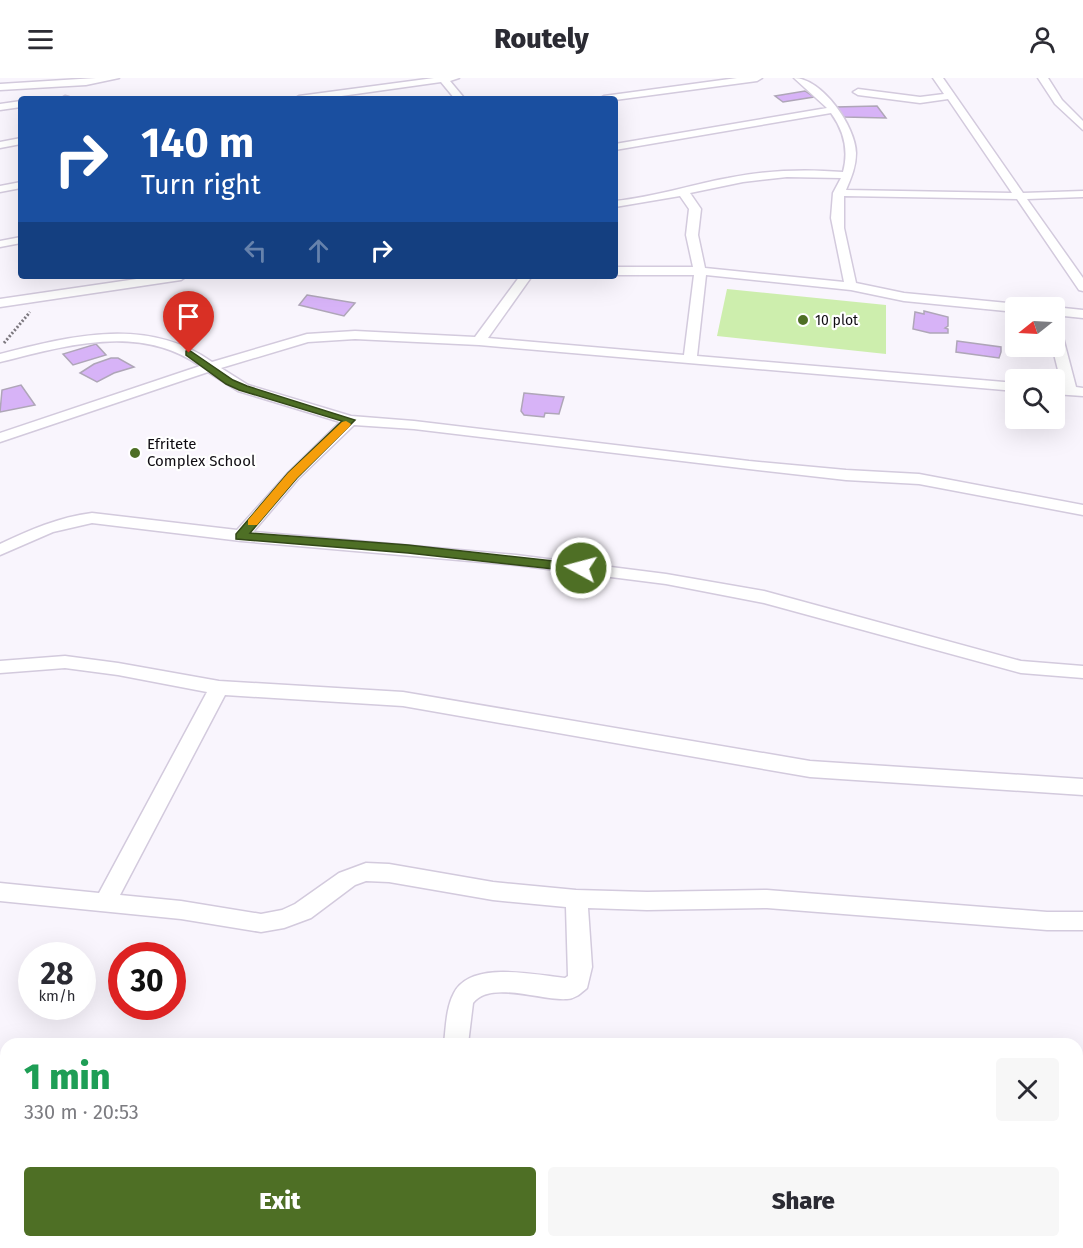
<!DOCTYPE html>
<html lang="en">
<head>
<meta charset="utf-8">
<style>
  body { margin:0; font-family:"Fira Sans",sans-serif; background:#f7f7f7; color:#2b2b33; height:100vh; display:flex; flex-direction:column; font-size:22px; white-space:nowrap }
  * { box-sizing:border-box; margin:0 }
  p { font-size:20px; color:#7c7c81 }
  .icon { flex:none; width:33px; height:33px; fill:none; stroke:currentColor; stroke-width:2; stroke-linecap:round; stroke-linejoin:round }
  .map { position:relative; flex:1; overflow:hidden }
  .side { position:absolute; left:0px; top:960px; width:1083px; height:210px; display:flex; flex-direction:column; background:#fff; border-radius:18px 18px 0 0; box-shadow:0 6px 24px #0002 }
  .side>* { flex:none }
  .guide { position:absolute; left:18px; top:18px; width:600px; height:183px; border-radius:6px; box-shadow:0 6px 24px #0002; background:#1a4fa0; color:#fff; overflow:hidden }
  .needle { width:39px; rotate:252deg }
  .fabs { position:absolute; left:1005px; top:219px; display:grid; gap:12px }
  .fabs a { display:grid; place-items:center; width:60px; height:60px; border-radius:6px; background:#fff; box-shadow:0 6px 24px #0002; font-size:30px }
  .speed { position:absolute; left:18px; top:864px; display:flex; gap:12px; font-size:30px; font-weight:700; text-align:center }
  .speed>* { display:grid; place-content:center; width:78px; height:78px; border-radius:50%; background:#fff; box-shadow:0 6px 24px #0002; line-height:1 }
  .speed small { font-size:15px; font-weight:400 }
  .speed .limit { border:9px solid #d22; background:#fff; color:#111 }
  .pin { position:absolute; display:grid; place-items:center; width:51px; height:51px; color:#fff; margin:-62px -26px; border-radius:50% 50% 50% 0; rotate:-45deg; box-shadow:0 0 6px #0007 }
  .pin .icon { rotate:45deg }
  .me { position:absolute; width:66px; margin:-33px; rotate:277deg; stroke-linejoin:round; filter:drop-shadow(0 0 4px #0008) }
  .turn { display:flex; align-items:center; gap:21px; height:126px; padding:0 24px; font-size:27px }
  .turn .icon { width:78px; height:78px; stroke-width:2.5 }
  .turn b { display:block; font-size:42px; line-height:51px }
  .lanes { display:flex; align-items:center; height:57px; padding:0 24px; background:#0003; justify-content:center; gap:30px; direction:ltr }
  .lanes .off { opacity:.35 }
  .round { display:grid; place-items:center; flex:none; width:63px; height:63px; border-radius:6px; background:#f7f7f7 }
  .overview { display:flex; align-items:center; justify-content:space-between; height:102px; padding:0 24px }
  h1 { font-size:36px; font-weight:800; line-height:45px; color:#1e9e55 }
  .cta { display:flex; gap:12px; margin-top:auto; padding:12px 24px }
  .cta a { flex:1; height:69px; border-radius:6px; background:#4e6f25; color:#fff; font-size:24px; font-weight:800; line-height:69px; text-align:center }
  .cta a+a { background:#f7f7f7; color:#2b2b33 }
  header { display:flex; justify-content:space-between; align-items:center; height:78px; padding:0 24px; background:#fff; font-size:27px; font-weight:800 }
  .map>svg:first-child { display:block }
</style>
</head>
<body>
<header><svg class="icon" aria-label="menu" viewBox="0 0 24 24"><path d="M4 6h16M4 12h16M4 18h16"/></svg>Routely<svg class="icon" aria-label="person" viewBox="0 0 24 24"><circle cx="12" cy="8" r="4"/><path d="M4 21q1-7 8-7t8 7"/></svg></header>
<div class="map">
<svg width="1083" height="1170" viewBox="0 0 1083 1170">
  <rect width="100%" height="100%" fill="#f9f5fd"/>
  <path fill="#cdeead" d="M727,211L886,227V276L717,258Z"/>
  <path fill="#d7b3f7" stroke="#afa6b8" stroke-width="1.5" d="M805,13L814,19L783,24L775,18Z
    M877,28L886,40L844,39L836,29Z
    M307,217L355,225L344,238L299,227Z
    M924,233L948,239V248L945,250L948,251V255H930L913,251L915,234L924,236Z
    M957,263L1001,269V274L999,280L956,274Z
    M96,266L106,277L73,287L63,276Z
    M111,280H118L134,289L114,295L97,304L80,295L94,286Z
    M21,307L35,327L0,334L2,312Z
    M524,315L564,319L559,336L545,335L544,339L524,337L521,333Z"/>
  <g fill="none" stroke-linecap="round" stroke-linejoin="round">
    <defs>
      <path id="minor" d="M96,0H119L86,7L0,12V6Z
        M434,0H459L450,3L465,21H455L441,4L320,21H294L299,18Z
        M737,0H762L757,3L615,22L599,21L604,18Z
        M794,0C822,0 856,49 856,75C856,89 851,100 846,112L1012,115L948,21L920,25L858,17L853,14L858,11L920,19L944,16L933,0H943L1023,115L1083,113V119L1027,121L1083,200V213L1079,212L1017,121L844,118V150L856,205L904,215L1018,226L1024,230H1016V234L904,223L851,212L706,197L697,278L1016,305V313L479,267L355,261L308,264L221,290L248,307L351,338L414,343L749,383L846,392L919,396L1083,427V437L919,406L846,402L749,391L414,351L354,347L298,401L253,454L516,477L666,496L764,513L1021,583L1083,588V600L1021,595L764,525L666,506L516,487L241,463L92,445L53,454L0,477V466C30,452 59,439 92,435L237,452L288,395L340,344L238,313L208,294L0,364V355L200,288C139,245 66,268 0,284V276C71,258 147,238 212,284L307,256L355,253L475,259L520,198H532L488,260L684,277L694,197H615V189H693L686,157L689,131L680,118L615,129V123C654,119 690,107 728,100C766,92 805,91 843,94C849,72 844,53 831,35L615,72V66L827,30ZM787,99L841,100L833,115L831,140L844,204L705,190L698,157L701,131L690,115L743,104Z
        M1038,0H1048L1062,22L1083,43V52L1055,26Z
        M65,18L69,19L71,21H60Z
        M21,23V29L0,32V26Z
        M21,60V66L0,70V64Z
        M21,104V110L0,114V108Z
        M21,159V165L0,169V163Z
        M157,198H187L181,202L0,229V221Z
        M1054,229L1083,232V240L1054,237Z
        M1054,244L1060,248L1076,309L1083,310V318L1054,316V308H1062L1052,268H1054Z
        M65,578L118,585L219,603L403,614L810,683L1083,701V717L810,699L403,628L225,617L120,817L181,823L261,836L282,832L295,826L339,795L366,785L389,786L493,804L576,812L647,814L767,812L1047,834H1083V852H1047L767,830L647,832L588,830L592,889L587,910C581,915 575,921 567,921C542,923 490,902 473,925L468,966H444C446,949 446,930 454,915C471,882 535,897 565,900L568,898L566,829L493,822L389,804L366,803L355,807L311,840L284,850L261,854L181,841L0,823V805L99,815L207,614L118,597L65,590L0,595V583Z
        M1077,1090H1083V1116H1077Z
        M0,1099L6,1100V1126L0,1125Z
        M418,1164H444L443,1170H417Z
        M640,1164H666L667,1170H641Z"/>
    </defs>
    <use href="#minor" stroke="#d3cadd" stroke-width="3"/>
    <path stroke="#7c787f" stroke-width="3" stroke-dasharray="2 2" stroke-linecap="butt" d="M4,265L30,234"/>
    <use href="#minor" fill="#fff" fill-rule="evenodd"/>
  </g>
  <path fill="#4e6f25" stroke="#334818" stroke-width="1.5" d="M189,272L233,302L247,308L355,342L297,400L250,455L408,467L581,486L587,490L581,494L408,475L236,461V456L288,395L342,343L239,312L226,306L186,277V273Z"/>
  <path fill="#f59e0b" d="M346,343L351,346L349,349L297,400L257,447H248V442L288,395L342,344Z"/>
  <g fill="#4e6f25" stroke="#fff" stroke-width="2">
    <circle cx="803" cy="242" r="6"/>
    <circle cx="135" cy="375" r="6"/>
  </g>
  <g text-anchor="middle" stroke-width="4.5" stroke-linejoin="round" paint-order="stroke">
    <g font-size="14" fill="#0f0c12" stroke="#fff" text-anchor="start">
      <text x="815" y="247">10 plot</text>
    </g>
    <g font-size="15" fill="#0f0c12" stroke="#fff" text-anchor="start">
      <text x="147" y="371">Efritete<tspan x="147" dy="17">Complex School</tspan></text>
    </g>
  </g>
</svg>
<div class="fabs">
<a><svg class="needle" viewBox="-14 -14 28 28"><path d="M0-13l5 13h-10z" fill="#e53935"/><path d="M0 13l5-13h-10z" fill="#7c7c81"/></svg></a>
<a><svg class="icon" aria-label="search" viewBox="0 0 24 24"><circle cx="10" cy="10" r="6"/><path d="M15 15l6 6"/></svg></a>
</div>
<div class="speed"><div>28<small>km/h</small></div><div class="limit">30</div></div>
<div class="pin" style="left:189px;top:275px;background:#d93025"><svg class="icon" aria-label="arrive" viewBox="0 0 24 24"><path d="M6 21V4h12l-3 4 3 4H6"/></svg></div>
<svg class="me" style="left:581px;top:490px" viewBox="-20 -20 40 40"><circle r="17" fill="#4e6f25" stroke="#fff" stroke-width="3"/><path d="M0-11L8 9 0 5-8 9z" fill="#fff"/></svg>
<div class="guide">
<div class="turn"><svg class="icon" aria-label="right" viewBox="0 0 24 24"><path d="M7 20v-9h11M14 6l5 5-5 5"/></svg><div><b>140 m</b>Turn right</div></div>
<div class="lanes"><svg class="icon off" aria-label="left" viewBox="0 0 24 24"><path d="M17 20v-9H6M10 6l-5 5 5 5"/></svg><svg class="icon off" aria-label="ahead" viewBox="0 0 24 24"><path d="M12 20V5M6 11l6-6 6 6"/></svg><svg class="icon" aria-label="right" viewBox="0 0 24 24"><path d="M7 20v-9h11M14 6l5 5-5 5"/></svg></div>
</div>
<section class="side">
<div class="overview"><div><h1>1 min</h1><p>330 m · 20:53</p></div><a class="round"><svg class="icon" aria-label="close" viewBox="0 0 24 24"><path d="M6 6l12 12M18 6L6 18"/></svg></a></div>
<div class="cta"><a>Exit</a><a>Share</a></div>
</section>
</div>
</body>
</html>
